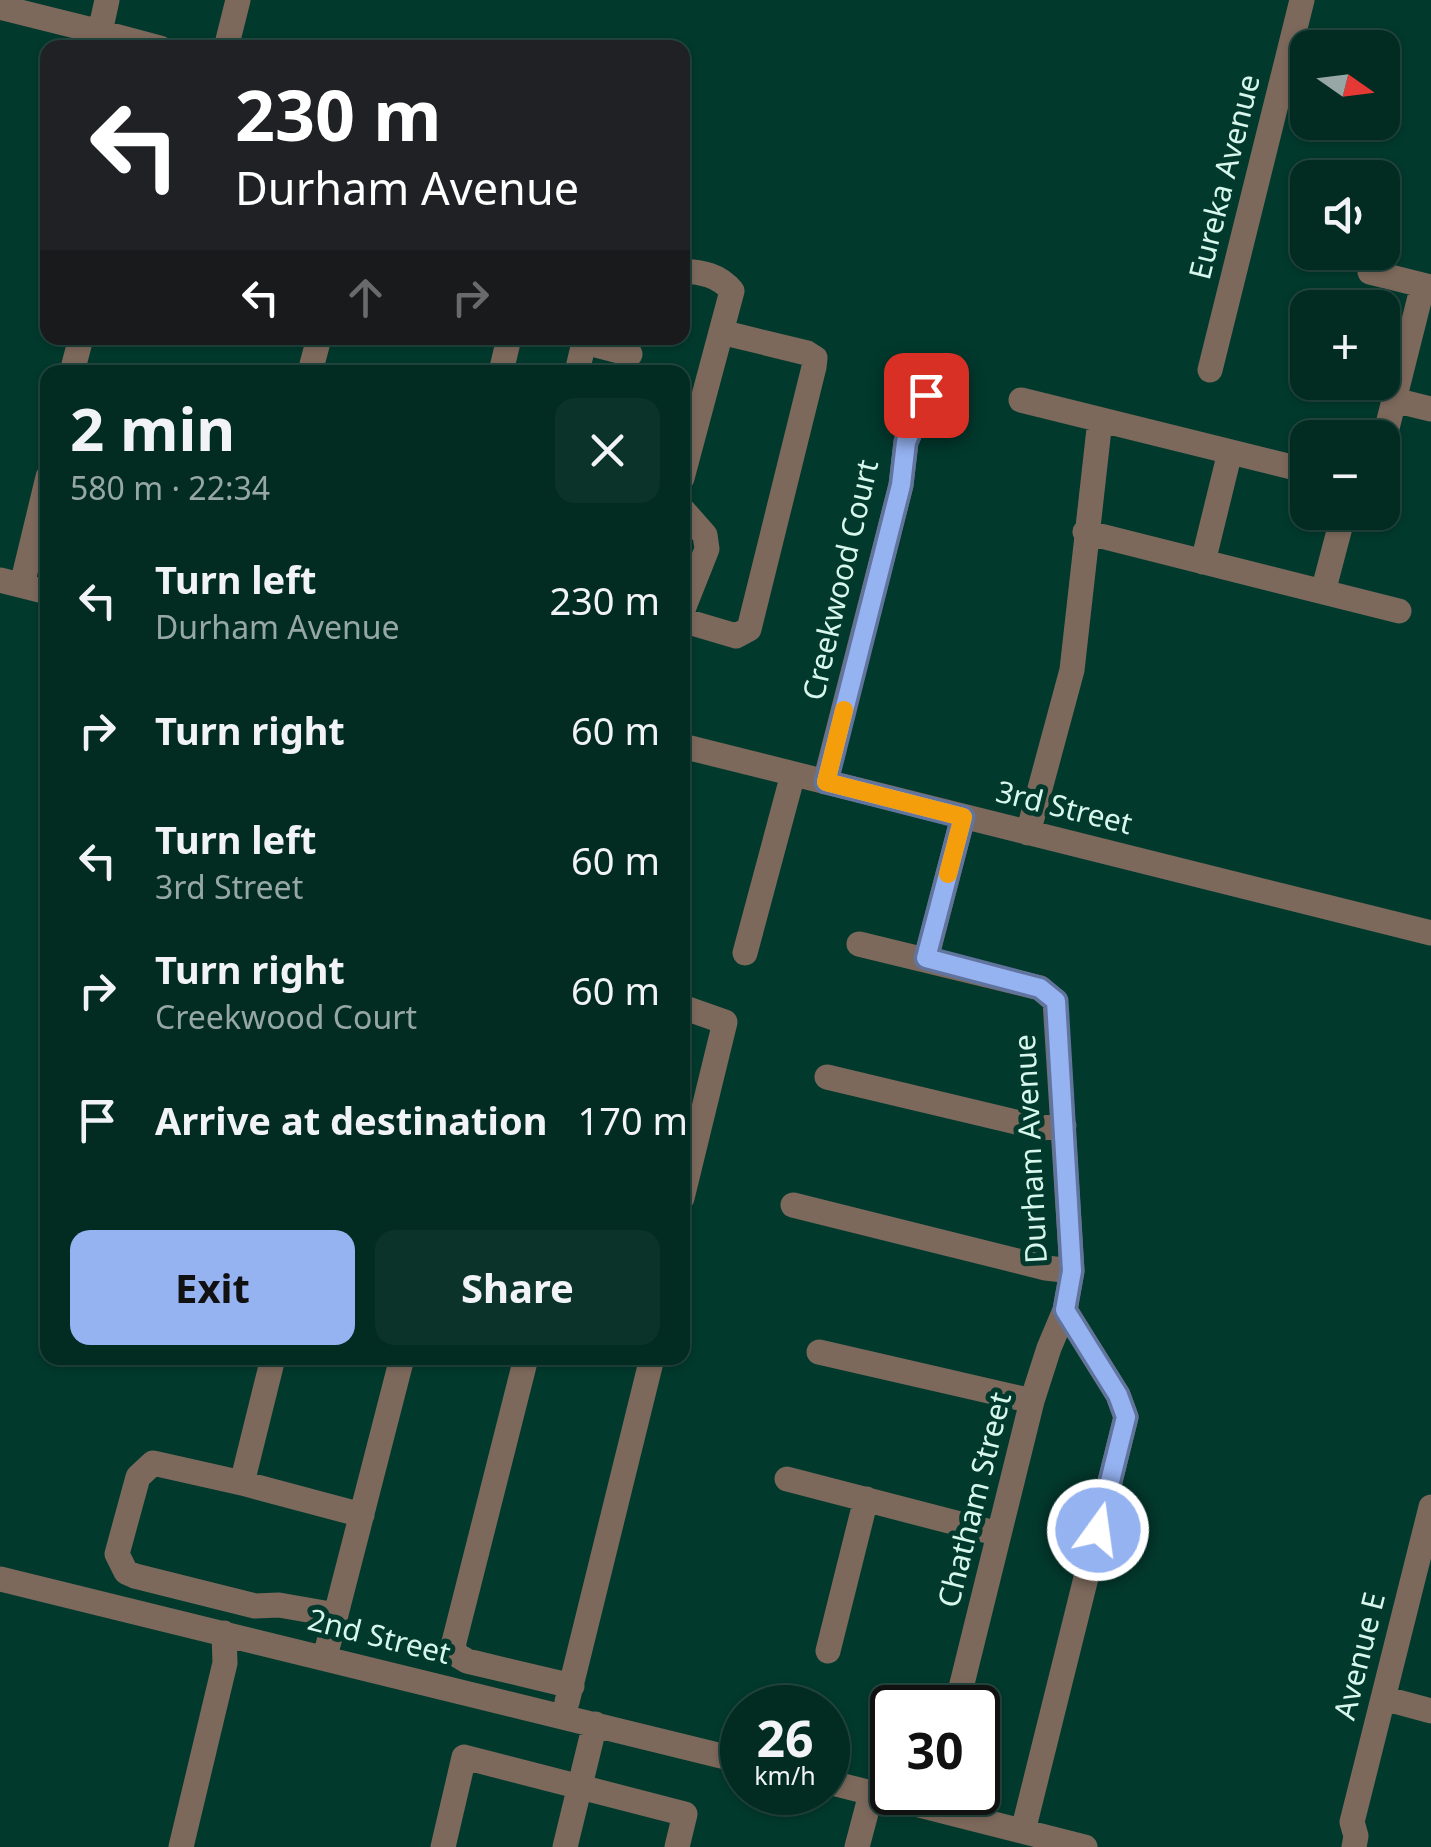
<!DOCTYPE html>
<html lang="en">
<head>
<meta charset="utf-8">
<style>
  body { margin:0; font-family:"Noto Sans",sans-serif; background:#0c332a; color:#f1f3f6; height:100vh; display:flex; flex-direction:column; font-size:38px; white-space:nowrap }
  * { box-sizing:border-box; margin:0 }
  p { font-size:32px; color:#96a7a5 }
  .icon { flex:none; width:55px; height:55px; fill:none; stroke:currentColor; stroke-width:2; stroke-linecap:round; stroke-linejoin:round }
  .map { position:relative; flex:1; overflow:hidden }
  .details { position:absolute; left:40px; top:365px; width:650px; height:1000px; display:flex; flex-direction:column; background:#022b22; border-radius:20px; box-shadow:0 2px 8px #0004,0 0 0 2px #234740 }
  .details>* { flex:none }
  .banner { position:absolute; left:40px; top:40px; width:650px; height:305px; border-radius:20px; box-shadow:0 2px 8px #0004,0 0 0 2px #234740; background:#202124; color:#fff; overflow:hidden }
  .needle { width:65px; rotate:104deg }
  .fabs { position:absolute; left:1290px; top:30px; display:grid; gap:20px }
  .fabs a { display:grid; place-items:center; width:110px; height:110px; border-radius:20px; background:#022b22; box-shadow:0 2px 8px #0004,0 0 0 2px #234740; font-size:50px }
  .speed { position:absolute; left:720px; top:1685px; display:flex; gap:20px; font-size:50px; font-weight:700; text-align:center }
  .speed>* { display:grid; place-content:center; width:130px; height:130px; border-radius:50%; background:#022b22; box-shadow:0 2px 8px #0004,0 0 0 2px #234740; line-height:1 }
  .speed small { font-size:25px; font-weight:400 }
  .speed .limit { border:5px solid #111; border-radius:15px; background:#fff; color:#111 }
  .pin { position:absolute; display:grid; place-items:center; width:85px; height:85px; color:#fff; margin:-42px; border-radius:20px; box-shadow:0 5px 15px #0006 }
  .me { position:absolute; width:110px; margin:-55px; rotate:14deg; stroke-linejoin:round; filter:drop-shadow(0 0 8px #0008) }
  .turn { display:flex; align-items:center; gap:35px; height:210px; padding:0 30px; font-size:45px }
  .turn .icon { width:130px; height:130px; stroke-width:2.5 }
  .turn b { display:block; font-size:70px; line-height:85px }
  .lanes { display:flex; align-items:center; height:95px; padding:0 30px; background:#0003; justify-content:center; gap:50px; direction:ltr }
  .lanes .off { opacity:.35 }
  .round { display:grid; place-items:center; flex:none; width:105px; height:105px; border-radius:20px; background:#0c332a }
  .head { display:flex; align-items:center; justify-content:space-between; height:170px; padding:0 30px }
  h1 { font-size:60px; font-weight:700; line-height:75px }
  .action { display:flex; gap:20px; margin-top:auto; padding:20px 30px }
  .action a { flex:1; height:115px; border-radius:20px; background:#95b2f1; color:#111; font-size:40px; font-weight:700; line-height:115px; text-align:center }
  .action a+a { background:#0c332a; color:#f1f3f6 }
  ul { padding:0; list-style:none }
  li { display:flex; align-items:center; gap:30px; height:130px; padding:0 30px }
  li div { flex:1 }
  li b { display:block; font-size:38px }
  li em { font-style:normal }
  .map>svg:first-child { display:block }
</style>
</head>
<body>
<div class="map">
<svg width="1431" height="1847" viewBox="0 0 1431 1847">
  <rect width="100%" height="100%" fill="#02392d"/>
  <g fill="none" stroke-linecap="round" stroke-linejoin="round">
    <path stroke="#7d695c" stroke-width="25" d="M0,7L100,32L107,0
      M100,32L160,48
      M226,48L238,0
      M682,271C702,272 719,275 732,291L682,478
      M1370,272L1431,287
      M584,342L630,354
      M1210,370L1302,0
      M72,372L81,338
      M310,372L319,338
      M501,372L509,338
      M577,372L585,338
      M1021,400L1308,471
      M1394,400L1431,409
      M1382,448L1423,285
      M682,509L705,535L707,549L682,612
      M1085,532L1399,611
      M1203,562L1230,452
      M0,580L48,592
      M22,585L48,477
      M1323,592L1344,512
      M682,620L736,636L749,629L814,367L815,358L807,353L721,332
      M682,746L1431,933
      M825,782L901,485L906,442L926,395
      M1028,833L1072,670L1100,420
      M859,944L1040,988L1055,1001L1072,1271L1065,1310L1118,1395L1126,1417L1023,1831
      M745,953L793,774
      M926,959L963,817
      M827,1077L1041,1128L1064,1126
      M682,1198L725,1022L688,1009
      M793,1205L1046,1268L1072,1271
      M819,1352L1032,1401
      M526,1358L453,1646L457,1655L467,1661L572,1686
      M787,1479L999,1534
      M242,1483L273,1358
      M0,1579L742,1761
      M336,1615L279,1605L255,1606L135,1576L126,1572L117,1554L138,1477L153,1463L242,1483L362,1515
      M828,1651L866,1499
      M325,1657L402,1358
      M1383,1698L1431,1711
      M567,1702L652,1358
      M956,1708L1032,1401L1049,1348L1065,1310
      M828,1782L1085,1847
      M181,1847L225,1663L224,1633
      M443,1847L464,1757L685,1814L677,1847
      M565,1847L595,1724
      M857,1847L871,1794
      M1354,1847L1356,1836L1352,1822L1431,1507"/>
  </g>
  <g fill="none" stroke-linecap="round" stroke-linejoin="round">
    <defs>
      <path id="route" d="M926,395L906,442L901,485L826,782L963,817L926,958L1040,988L1056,1001L1072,1271L1065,1310L1118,1395L1126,1417L1098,1530"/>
    </defs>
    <use href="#route" stroke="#61749d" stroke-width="25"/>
    <use href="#route" stroke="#95b2f1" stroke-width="18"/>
    <path stroke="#f59e0b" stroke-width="18" d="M844,710L826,782L963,817L948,874"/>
  </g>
  <g text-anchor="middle" stroke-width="10" stroke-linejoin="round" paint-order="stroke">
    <g font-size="30" fill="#d7f7ec" stroke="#02392d">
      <text transform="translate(1225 177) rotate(-76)" y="10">Eureka Avenue</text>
      <text transform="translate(841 580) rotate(-77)" y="10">Creekwood Court</text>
      <text transform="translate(1064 808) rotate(14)" y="10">3rd Street</text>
      <text transform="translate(1031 1149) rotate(-93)" y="10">Durham Avenue</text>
      <text transform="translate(975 1500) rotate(-76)" y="10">Chatham Street</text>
      <text transform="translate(379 1637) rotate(14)" y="10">2nd Street</text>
      <text transform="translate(1360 1656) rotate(-76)" y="10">Avenue E</text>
    </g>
  </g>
</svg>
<div class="fabs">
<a><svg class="needle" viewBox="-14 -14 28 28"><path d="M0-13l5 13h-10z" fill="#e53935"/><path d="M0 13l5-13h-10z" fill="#96a7a5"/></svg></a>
<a><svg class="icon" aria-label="sound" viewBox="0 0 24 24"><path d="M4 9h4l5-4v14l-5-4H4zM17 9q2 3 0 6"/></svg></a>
<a>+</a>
<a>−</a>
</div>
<div class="speed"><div>26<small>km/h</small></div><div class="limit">30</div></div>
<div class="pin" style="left:926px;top:395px;background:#d93025"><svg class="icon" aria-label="arrive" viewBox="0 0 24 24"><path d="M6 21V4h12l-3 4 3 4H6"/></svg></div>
<svg class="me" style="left:1098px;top:1530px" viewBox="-20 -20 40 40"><circle r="17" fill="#95b2f1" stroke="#fff" stroke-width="3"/><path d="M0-11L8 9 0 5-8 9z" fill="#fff"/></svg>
<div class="banner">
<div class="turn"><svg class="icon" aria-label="left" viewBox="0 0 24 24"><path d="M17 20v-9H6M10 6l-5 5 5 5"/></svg><div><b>230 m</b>Durham Avenue</div></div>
<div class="lanes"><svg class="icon" aria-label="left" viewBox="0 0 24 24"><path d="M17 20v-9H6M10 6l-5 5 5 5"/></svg><svg class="icon off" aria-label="ahead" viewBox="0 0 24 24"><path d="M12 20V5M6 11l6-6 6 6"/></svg><svg class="icon off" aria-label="right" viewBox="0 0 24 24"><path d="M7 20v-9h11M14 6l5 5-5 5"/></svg></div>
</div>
<section class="details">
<div class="head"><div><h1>2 min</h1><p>580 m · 22:34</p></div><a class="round"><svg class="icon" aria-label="close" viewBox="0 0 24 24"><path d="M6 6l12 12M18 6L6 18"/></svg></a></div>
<ul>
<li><svg class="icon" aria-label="left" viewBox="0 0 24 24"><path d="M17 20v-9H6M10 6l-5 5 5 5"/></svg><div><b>Turn left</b><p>Durham Avenue</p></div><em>230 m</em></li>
<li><svg class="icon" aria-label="right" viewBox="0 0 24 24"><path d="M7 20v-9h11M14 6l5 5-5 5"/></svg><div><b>Turn right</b></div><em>60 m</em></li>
<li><svg class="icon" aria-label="left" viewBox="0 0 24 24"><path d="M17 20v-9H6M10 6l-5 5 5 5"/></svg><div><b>Turn left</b><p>3rd Street</p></div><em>60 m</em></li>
<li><svg class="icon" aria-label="right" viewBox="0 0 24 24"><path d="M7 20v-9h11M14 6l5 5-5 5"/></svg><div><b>Turn right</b><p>Creekwood Court</p></div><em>60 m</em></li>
<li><svg class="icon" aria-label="arrive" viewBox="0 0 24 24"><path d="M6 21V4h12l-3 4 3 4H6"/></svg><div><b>Arrive at destination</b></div><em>170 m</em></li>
</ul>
<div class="action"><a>Exit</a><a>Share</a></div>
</section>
</div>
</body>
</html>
